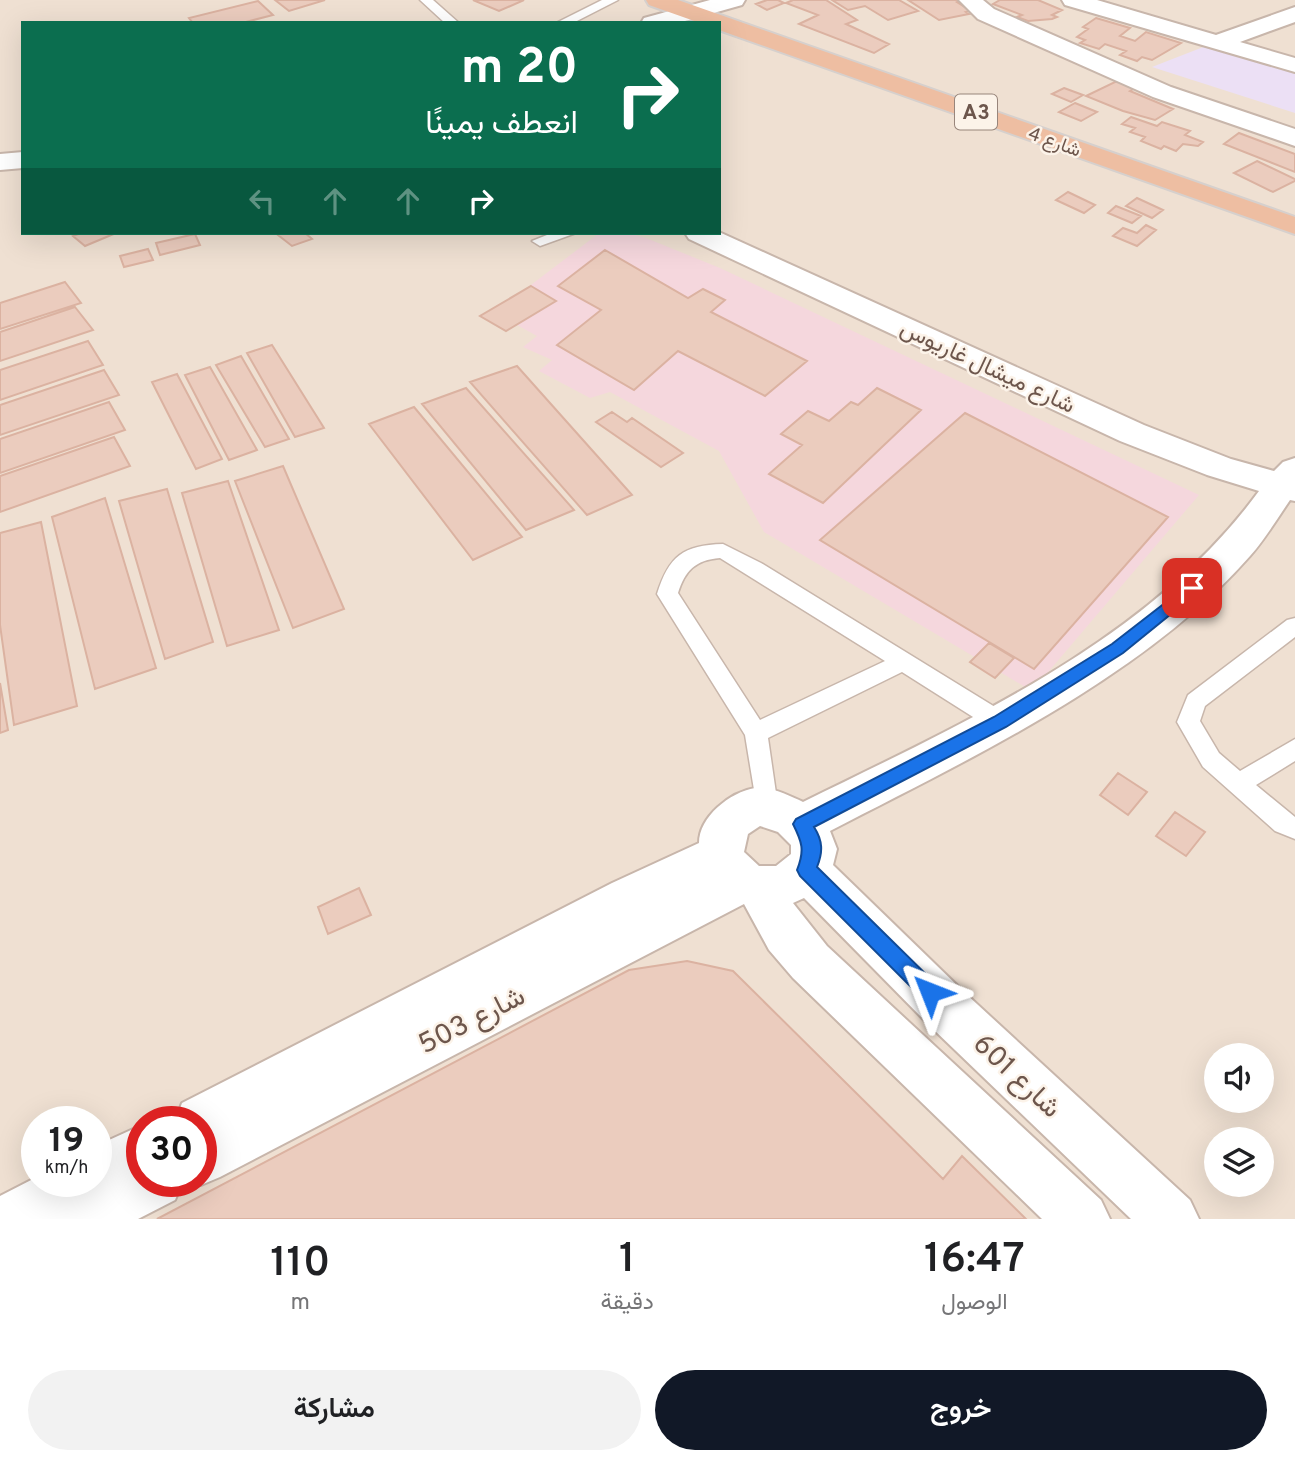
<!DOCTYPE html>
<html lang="ar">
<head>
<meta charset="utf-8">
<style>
  body { margin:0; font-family:Overpass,Vazirmatn,sans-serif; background:#f2f2f2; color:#202124; direction:rtl; height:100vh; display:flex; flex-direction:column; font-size:26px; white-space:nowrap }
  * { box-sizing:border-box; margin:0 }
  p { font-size:23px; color:#757577 }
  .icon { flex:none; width:38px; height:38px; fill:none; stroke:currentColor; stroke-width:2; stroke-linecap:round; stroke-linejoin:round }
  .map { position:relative; height:1219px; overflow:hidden; direction:ltr }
  .drawer { display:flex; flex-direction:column; background:#fff; flex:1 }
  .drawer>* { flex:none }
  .banner { position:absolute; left:21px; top:21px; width:700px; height:214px; border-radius:0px; box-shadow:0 7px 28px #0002; direction:rtl; background:#0b6e4f; color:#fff; overflow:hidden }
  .tools { position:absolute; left:1204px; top:1043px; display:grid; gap:14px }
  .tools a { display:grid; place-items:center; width:70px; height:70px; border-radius:50%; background:#fff; box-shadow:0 7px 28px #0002; font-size:35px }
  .speed { position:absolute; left:21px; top:1106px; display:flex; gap:14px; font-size:35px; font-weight:700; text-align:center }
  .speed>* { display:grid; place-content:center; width:91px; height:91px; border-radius:50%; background:#fff; box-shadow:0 7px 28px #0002; line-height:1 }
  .speed small { font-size:18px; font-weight:400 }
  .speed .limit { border:10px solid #d22; background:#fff; color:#111 }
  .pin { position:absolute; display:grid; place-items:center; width:60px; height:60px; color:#fff; margin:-30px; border-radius:14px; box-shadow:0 4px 10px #0006 }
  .me { position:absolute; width:77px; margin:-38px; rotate:315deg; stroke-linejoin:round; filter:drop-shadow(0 0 5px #0008) }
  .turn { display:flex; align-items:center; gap:24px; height:147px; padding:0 28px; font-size:32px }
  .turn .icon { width:91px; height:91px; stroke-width:2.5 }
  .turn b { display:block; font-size:49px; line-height:60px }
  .lanes { display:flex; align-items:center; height:66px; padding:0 28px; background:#0003; justify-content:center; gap:35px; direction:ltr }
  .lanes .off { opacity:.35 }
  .eta { display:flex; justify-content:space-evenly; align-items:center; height:119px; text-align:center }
  .eta b { font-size:42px; font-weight:600; line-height:49px }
  .button { display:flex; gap:14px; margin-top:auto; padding:14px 28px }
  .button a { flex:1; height:80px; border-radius:42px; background:#111827; color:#fff; font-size:28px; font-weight:600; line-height:80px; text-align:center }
  .button a+a { background:#f2f2f2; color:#202124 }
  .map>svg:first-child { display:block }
</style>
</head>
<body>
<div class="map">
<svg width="1295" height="1219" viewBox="0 0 1295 1219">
  <rect width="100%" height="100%" fill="#f9efe3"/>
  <path fill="#efe0d2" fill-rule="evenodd" d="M0,0H1295V1219H0ZM23,23H719V233H23ZM1216,1055H1262V1101H1216ZM37,1122H96V1181H37ZM142,1122H201V1181H142ZM1216,1139H1262V1185H1216Z"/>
  <path fill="#ece0f5" d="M1211,44L1295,70V113L1152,67Z"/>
  <path fill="#f5d7dd" d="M604,233H627L646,238L720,268L1199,495L1032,691L764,532L719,451L610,392L590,398L539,371L552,360L523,347L537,336L508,320L515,297L598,234Z"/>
  <path fill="#ebccbe" stroke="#dbb2a1" stroke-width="2" d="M275,0H325L289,11Z
    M473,0H524L499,11Z
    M767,0H778L784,3L767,10L756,4Z
    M793,0H826L857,20L846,24L889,44L874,53L799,24L818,15L786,3Z
    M832,0H899L918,11L888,20L865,6L848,10Z
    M908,0H961L957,2L971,11L966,12L969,14L939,20Z
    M1000,0H1038L1062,10L1052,15L1057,17L1052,19L1028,21L1017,17L1022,15L993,4Z
    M258,1L273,15L242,23H193L189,18Z
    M1096,18L1130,28L1120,36L1135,41L1146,32L1181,43L1152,60L1142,57L1137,61L1120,55L1126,51L1105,44L1099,49L1080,43L1085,40L1077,37L1088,29L1083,27Z
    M1119,80L1135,88L1130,91L1173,109L1155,120L1123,111L1086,96Z
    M1064,88L1083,95L1071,102L1052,94Z
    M1075,103L1097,112L1081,121L1059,112Z
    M1131,117L1157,126L1162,122L1190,131L1185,135L1203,142L1198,146L1183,144L1176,151L1164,146L1161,149L1141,141L1145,137L1130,132L1135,128L1122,124Z
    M1239,133L1295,154V172L1224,144Z
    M1257,161L1295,179V181L1273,192L1234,173Z
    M1068,192L1095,205L1084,213L1056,200Z
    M1137,198L1163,210L1152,218L1126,206Z
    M1116,206L1141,216L1132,223L1108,213Z
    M1146,225L1156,230L1137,246L1113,236L1123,228L1137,233Z
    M81,233H116L85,246L73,236Z
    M283,233H305L312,239L292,246L278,235Z
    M195,234L200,245L160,255L156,243Z
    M148,249L153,260L124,267L120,256Z
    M605,250L688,298L703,289L725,300L711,312L807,361L765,396L678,351L634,390L557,345L601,310L558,286Z
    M65,282L81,303L0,329V303Z
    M531,286L556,301L506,331L480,316Z
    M75,307L93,330L0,361V332Z
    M88,341L103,365L0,400V370Z
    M272,345L324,428L295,437L247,353Z
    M241,356L289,439L265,447L216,365Z
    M517,366L632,495L587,515L470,382Z
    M210,367L257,450L229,460L185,375Z
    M104,370L119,395L0,435V405Z
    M177,374L222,459L196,469L152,382Z
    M466,388L574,510L526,530L422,404Z
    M877,388L921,410L823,503L769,474L802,445L781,434L808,411L829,421L851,402L858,405Z
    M109,402L125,430L0,473V439Z
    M414,407L522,537L473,560L369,424Z
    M612,412L627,422L632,418L683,453L661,467L596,422Z
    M965,413L1168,517L1034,669L820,540Z
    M114,437L130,466L0,512V476Z
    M283,466L344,609L293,628L235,481Z
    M228,481L279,630L227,646L182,493Z
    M167,489L213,642L165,659L119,501Z
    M105,498L156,668L95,689L52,517Z
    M41,522L77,706L14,725L0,625V533Z
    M989,643L1014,658L995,678L970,662Z
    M0,683L8,730L0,733Z
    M1118,773L1147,792L1128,815L1100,795Z
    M1175,812L1205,832L1186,856L1156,836Z
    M359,888L371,915L328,934L318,907Z
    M687,961L733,971L943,1179L962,1156L1026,1219H157L629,970Z"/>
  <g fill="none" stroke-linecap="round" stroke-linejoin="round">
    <defs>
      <path id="service" d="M420,0H433L459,23H445Z
        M602,0H618L573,23H556Z
        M552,233H576L540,246L532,241Z
        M723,544L761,563L1008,715L1011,722L1008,729L1000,731L992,729L902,672L768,738L778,807L774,814L766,817L758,814L745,735L657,594C669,556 683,545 723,544ZM720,558L885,661L760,720L678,593C685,571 695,560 720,558Z
        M1295,618V637L1205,706L1200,721L1219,753L1240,771L1295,739V761L1256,785L1295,817V839L1275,831L1203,767L1177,722L1188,695L1287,620Z"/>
      <path id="minor" d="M710,0H745L742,5L678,23H641L644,18Z
        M959,0H983L994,9L1171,87L1295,129V146L1153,97L978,19Z
        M1062,0H1097L1216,35L1295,7V22L1240,42L1295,58V72L1065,5Z
        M23,152V168L0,170V154Z
        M719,232L1144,425L1231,459L1274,471L1283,462L1295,458V501L1290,500C1277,519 1265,539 1250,556C1144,677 971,758 830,831L837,849L833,865L965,993L1190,1200L1199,1219H1131L931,1027L804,898L793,903L827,946L1101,1200L1110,1219H1042L793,978L769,950L744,904L220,1177L201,1185L193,1181H201V1122H175L182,1103L612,883L699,843C699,817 730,792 755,788C770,786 790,796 803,802C965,722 1150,641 1259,491L1207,475L1120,441L689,239L685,233ZM760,826L778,832L791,845V854L776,866H759L744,852L748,834Z
        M142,1125V1181H183L175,1200L138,1219H0V1196L37,1177V1181H96V1146Z"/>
      <path id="trunk" d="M646,0H678L1295,217V234L719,30V23H700L649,5Z"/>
    </defs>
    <use href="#service" stroke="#c8b6ab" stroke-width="3"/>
    <use href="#minor" stroke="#c8b6ab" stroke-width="4"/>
    <use href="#trunk" stroke="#d6d0cd" stroke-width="4"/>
    <use href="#service" fill="#fff" fill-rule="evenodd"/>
    <use href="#minor" fill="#fff" fill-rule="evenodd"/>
    <use href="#trunk" fill="#eebea2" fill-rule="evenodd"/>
  </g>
  <path fill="#1a73e8" stroke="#114b97" stroke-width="2" d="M1192,582L1200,588L1198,592L1123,653L1006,727L814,827C823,841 823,852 817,867L938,986L941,992L938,999L930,1002L923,999L800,876L797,870C805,850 802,842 793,824L796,819L994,717L1112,644Z"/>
  <g text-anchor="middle" stroke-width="5" stroke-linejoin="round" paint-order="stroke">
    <g font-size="19" fill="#6d564c" stroke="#fcf3e9">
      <text transform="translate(1055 141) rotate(20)" y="7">شارع 4</text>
    </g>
    <rect fill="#fcf3e9" stroke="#98857b" stroke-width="2" x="955" y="94.5" width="42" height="35" rx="5"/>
    <g font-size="21" font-weight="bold" fill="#6d564c">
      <text x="976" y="119">A3</text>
    </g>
    <g font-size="23" fill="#6d564c" stroke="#fcf3e9">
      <text transform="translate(988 366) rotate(25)" y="8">شارع ميشال غاريوس</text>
    </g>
    <g font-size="28" fill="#6d564c" stroke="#fcf3e9">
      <text transform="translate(471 1019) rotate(-27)" y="10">شارع 503</text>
      <text transform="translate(1018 1075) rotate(43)" y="10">شارع 601</text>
    </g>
  </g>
</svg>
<div class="tools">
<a><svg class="icon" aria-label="sound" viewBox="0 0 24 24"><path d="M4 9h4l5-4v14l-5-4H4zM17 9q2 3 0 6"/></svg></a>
<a><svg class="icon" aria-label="layers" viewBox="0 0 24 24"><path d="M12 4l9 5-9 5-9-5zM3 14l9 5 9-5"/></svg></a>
</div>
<div class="speed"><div>19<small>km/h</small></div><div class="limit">30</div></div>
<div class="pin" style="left:1192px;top:588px;background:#d93025"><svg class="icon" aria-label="arrive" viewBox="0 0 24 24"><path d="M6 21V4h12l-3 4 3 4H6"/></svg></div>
<svg class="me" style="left:930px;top:992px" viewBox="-20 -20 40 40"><path d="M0-17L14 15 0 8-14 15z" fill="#1a73e8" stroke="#fff" stroke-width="4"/></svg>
<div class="banner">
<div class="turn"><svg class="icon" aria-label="right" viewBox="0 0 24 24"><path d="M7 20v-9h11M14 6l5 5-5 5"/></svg><div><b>20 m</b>انعطف يمينًا</div></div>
<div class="lanes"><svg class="icon off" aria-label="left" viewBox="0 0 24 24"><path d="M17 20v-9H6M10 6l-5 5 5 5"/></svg><svg class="icon off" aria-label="ahead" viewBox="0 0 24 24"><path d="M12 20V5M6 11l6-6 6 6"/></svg><svg class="icon off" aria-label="ahead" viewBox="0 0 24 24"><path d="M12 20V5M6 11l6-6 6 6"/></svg><svg class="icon" aria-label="right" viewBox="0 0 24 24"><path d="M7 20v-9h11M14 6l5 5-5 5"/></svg></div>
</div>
</div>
<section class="drawer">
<div class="eta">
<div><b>16:47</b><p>الوصول</p></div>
<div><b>1</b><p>دقيقة</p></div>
<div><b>110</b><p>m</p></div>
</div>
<div class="button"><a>خروج</a><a>مشاركة</a></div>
</section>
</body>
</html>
